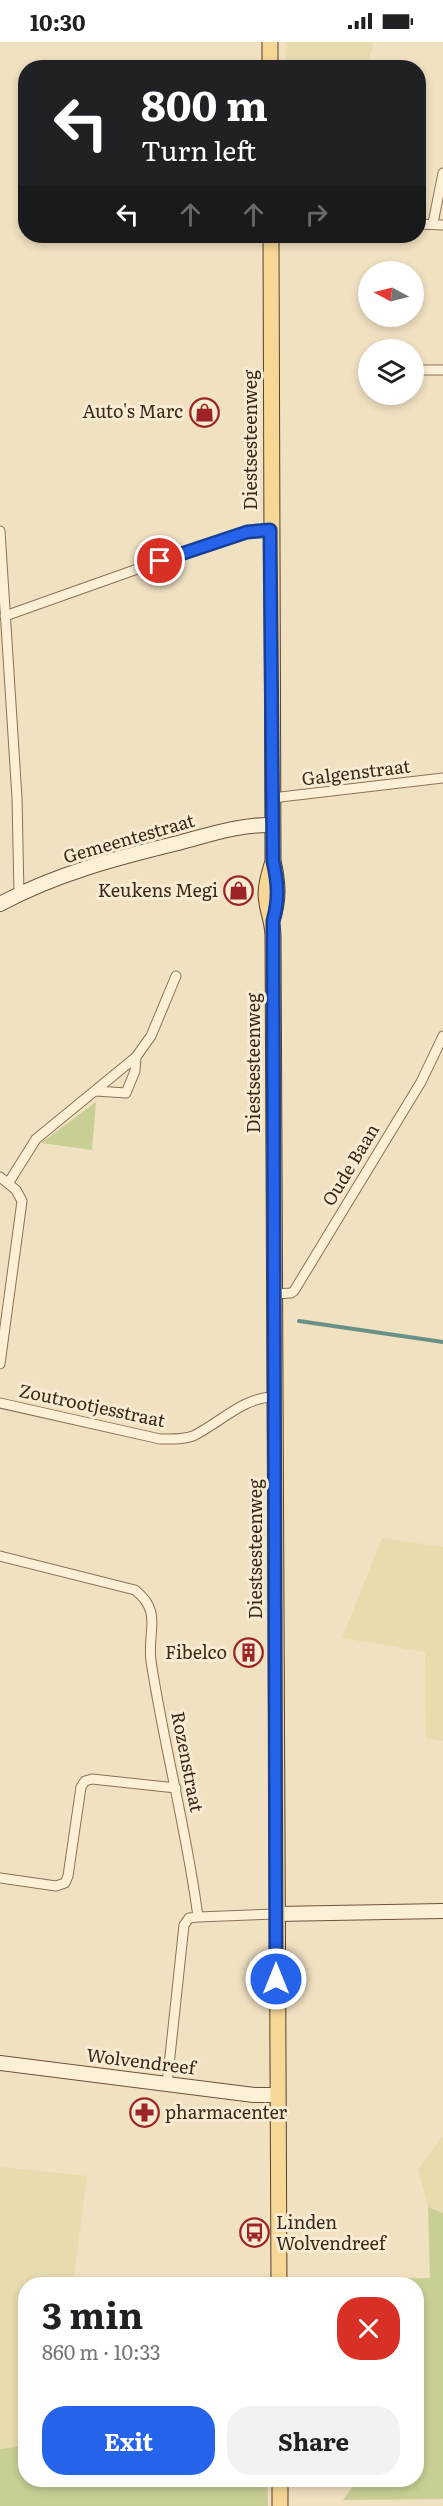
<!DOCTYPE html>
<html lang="en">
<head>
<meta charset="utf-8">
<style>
  body { margin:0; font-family:Literata,serif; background:#f2f2f2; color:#202124; height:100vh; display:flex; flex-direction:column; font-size:22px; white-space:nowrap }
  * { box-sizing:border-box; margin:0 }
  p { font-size:20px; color:#757577 }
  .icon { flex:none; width:33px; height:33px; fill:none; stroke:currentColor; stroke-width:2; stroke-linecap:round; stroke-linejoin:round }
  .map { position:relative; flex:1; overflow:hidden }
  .panel { position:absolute; left:18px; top:2235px; width:406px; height:210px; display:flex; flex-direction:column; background:#fff; border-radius:24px; box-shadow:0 3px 9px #0003 }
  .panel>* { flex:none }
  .hud { position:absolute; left:18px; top:18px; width:408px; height:183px; border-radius:24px; box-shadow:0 3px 9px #0003; background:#202124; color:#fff; overflow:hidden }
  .needle { width:39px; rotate:277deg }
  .fabs { position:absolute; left:358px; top:219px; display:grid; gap:12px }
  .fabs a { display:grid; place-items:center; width:66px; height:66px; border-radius:50%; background:#fff; box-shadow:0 3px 9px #0003; font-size:30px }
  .pin { position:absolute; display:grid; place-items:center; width:51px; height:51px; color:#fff; margin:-26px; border:3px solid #fff; border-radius:50%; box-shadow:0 2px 6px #0007 }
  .me { position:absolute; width:66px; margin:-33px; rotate:0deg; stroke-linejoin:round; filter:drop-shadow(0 0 4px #0008) }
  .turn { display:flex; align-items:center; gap:21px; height:126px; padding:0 24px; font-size:27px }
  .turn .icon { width:78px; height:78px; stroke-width:2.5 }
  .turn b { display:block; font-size:42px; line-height:51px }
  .lanes { display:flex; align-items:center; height:57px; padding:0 24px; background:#0003; justify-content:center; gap:30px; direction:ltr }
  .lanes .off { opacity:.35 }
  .round { display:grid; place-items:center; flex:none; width:63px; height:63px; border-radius:24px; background:#f2f2f2 }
  .summary { display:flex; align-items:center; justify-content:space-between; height:102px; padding:0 24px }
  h1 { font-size:36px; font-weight:700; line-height:45px }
  .cta { display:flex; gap:12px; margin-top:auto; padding:12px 24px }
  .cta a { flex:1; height:69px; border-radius:24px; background:#2563eb; color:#fff; font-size:24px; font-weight:700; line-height:69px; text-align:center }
  .cta a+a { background:#f2f2f2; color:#202124 }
  .status { display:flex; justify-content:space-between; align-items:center; height:42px; padding:0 30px; background:#fff; direction:ltr }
  .status svg { height:16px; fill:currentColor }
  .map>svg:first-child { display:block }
</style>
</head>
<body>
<div class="status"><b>10:30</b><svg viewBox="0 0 49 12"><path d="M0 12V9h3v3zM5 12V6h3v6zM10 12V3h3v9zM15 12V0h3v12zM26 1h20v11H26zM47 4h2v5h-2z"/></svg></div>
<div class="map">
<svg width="443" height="2464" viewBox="0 0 443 2464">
  <rect width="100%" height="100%" fill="#f0e1c1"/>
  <path fill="#e6dcae" d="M286,0H374L366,25L285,26Z
    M382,1496L443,1505V1699L426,1696L425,1610L342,1596Z
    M443,2094V2171L428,2165L418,2127Z
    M0,2125L87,2134L74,2235L141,2242H26L25,2404L0,2407Z"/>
  <path fill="#c9cf94" d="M96,1060L92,1108L41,1101Z
    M428,2165L443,2171V2457L343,2458L357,2438H417V2242H326L332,2238L430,2236Z
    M25,2404L26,2438H267L268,2464H0V2407Z"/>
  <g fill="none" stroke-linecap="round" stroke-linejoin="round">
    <path stroke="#6a9187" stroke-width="4" d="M299,1279L443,1300"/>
    <defs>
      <path id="street" d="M433,181L443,131
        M418,182L443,183
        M414,328H443
        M0,489L17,756L19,852
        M5,574L205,503L247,490L271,488
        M272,756L443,736
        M96,1049L126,1051L135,1029L136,1015
        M0,1135L16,1148L22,1159L0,1322
        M9,1140L36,1097L136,1015L151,994L176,934
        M274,1252L291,1251L294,1249L421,1040L443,994
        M0,1361L160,1397C171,1397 182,1398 193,1394C220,1381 243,1355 274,1355
        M0,1514L135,1548C163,1570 147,1589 151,1619C164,1705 187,1789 198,1875L189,1876L184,1883L167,2042
        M0,1836L56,1844L65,1841L68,1834L81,1745L85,1739L92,1737L176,1746
        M198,1875L276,1872"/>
      <path id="secondary" d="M0,862C56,832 116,816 178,801C208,793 241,782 272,783
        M276,1872L443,1869
        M0,2021L254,2053H277"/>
      <path id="primary" d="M270,0V26
        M271,194L273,819C278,841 279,857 272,879
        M273,819C269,833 264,847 267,861C269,873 273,882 273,894L279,2242
        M280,2464V2438"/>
    </defs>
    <use href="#street" stroke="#8b7257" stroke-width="11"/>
    <use href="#secondary" stroke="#6c533b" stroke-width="16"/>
    <use href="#primary" stroke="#58402c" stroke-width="17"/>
    <use href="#street" stroke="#fbefd5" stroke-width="9"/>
    <use href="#secondary" stroke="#fbefd5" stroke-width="14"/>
    <use href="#primary" stroke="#f6d796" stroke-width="15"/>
  </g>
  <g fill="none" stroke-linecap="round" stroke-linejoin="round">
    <defs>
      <path id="route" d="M160,519L247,490L270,488L273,819C278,841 279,857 273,879L276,1937"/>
    </defs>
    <use href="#route" stroke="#184099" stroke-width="15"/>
    <use href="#route" stroke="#2563eb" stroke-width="10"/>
  </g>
  <defs>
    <symbol id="shop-ring" viewBox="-11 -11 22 22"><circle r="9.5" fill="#f7ecd1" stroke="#9d2426" stroke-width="1.5"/><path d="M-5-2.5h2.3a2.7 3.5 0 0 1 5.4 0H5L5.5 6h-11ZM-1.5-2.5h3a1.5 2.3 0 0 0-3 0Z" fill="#9d2426"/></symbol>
    <symbol id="building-ring" viewBox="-11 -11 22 22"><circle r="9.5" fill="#f7ecd1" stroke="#9d2426" stroke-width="1.5"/><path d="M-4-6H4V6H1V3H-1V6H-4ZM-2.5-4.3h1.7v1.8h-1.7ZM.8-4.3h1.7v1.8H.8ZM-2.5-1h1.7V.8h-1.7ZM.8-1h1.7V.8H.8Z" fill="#9d2426"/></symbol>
    <symbol id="pharmacy-ring" viewBox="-11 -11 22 22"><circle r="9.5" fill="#f7ecd1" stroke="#9d2426" stroke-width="1.5"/><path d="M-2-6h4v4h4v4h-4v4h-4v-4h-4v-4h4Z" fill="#9d2426"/></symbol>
    <symbol id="bus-ring" viewBox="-11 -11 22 22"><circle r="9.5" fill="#f7ecd1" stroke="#9d2426" stroke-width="1.5"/><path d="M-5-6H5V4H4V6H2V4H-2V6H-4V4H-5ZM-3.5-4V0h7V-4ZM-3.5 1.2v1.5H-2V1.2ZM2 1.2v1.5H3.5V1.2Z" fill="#9d2426"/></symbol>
  </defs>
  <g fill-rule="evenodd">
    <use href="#shop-ring" x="188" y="354" width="33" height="33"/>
    <use href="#shop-ring" x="222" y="832" width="33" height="33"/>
    <use href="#building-ring" x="232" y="1594" width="33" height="33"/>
    <use href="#pharmacy-ring" x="128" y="2054" width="33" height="33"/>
    <use href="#bus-ring" x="238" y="2174" width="33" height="33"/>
  </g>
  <g text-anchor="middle" stroke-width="6" stroke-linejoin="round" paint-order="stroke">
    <g font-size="18" fill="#3a2a1d" stroke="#f7ecd1" text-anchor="end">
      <text x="183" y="376">Auto's Marc</text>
      <text x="218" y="855">Keukens Megi</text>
      <text x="227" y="1617">Fibelco</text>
      <text x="165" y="2077" text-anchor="start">pharmacenter</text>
      <text x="276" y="2187" text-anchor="start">Linden<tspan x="276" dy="21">Wolvendreef</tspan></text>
    </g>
    <g font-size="18" fill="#3a2a1d" stroke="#f7ecd1">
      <text transform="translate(251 398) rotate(-90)" y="6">Diestsesteenweg</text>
      <text transform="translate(356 731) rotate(-7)" y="6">Galgenstraat</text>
      <text transform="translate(129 797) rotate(-16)" y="6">Gemeentestraat</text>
      <text transform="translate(254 1021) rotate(-90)" y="6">Diestsesteenweg</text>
      <text transform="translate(351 1123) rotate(-59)" y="6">Oude Baan</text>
      <text transform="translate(92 1364) rotate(12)" y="6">Zoutrootjesstraat</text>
      <text transform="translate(256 1507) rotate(-90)" y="6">Diestsesteenweg</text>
      <text transform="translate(187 1720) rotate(79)" y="6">Rozenstraat</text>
      <text transform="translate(141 2020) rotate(7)" y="6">Wolvendreef</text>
    </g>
  </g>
</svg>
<div class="fabs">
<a><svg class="needle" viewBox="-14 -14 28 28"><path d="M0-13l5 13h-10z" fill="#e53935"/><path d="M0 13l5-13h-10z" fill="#757577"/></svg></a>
<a><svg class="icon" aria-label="layers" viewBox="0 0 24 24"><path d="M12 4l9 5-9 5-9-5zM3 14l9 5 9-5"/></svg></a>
</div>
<div class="pin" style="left:160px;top:519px;background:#d93025"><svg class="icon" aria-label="arrive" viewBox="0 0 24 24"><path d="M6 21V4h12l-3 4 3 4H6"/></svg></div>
<svg class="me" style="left:276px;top:1937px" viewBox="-20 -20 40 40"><circle r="17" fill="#2563eb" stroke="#fff" stroke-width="3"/><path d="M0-11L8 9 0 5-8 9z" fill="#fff"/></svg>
<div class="hud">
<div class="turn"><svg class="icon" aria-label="left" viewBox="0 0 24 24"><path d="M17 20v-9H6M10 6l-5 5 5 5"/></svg><div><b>800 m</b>Turn left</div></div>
<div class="lanes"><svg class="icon" aria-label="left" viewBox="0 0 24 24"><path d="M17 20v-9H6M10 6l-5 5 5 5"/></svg><svg class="icon off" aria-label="ahead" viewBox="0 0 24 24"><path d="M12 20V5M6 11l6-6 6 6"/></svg><svg class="icon off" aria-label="ahead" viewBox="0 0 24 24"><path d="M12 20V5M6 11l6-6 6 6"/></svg><svg class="icon off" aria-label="right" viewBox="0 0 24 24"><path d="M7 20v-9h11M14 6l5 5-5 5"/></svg></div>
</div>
<section class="panel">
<div class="summary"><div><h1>3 min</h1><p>860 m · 10:33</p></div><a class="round" style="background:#d93025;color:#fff"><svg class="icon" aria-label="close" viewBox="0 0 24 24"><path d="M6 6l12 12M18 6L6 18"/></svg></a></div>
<div class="cta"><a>Exit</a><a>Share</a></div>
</section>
</div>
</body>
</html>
